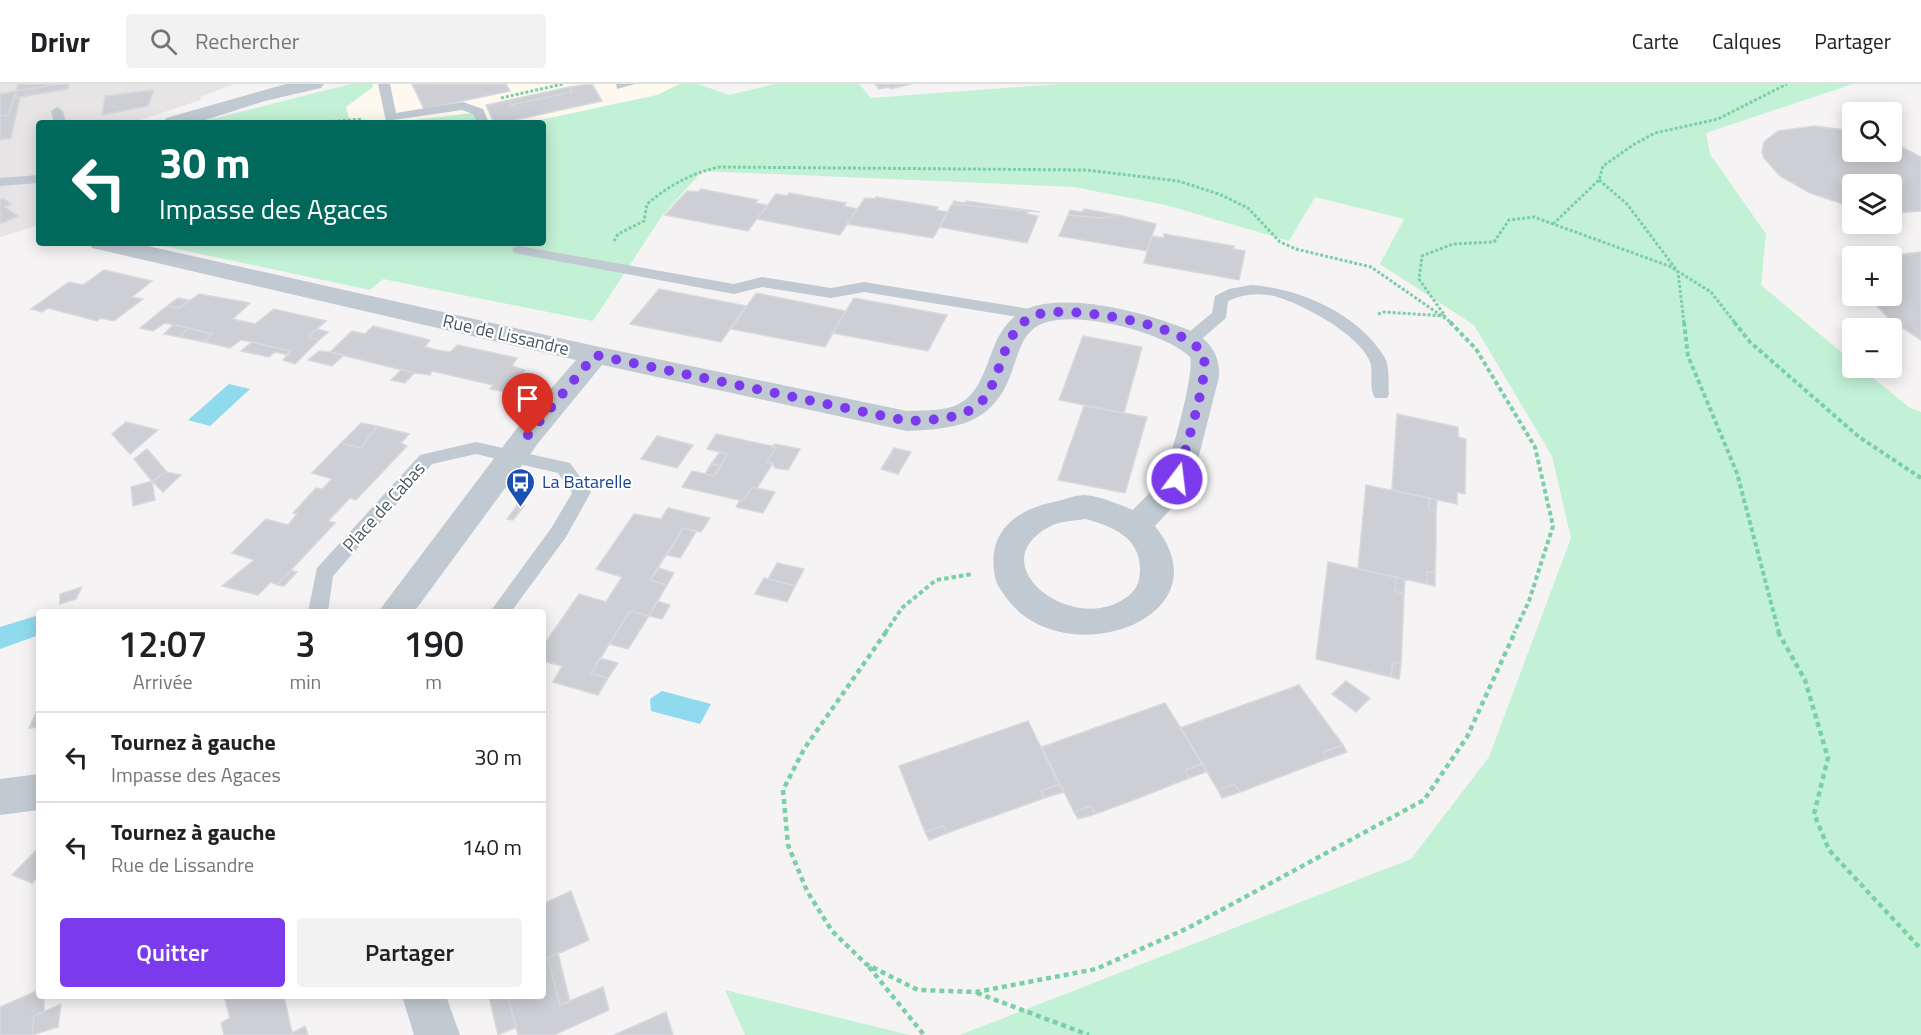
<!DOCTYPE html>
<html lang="fr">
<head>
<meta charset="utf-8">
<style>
  body { margin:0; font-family:"Titillium Web",sans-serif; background:#f2f2f2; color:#202124; height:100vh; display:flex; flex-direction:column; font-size:22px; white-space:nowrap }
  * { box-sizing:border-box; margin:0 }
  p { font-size:20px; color:#757577 }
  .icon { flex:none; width:33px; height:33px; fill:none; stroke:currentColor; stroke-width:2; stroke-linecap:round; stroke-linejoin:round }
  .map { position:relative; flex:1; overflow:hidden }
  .side { position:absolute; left:36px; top:525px; width:510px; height:390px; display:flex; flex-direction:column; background:#fff; border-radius:6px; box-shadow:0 3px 15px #0003 }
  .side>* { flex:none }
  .top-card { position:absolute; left:36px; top:36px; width:510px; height:126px; border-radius:6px; box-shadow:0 3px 15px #0003; background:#00695c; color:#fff; overflow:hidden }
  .tools { position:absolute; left:1842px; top:18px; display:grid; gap:12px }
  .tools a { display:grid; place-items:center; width:60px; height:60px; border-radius:6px; background:#fff; box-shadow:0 3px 15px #0003; font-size:30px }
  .pin { position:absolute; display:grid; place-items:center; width:51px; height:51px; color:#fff; margin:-62px -26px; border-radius:50% 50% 50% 0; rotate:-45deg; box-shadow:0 0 6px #0007 }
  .pin .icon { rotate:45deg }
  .me { position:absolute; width:66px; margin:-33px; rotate:15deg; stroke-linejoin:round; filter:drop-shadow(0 0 4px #0008) }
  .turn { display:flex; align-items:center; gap:21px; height:126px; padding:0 24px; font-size:27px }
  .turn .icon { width:78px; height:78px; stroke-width:2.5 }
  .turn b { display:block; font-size:42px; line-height:51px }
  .eta { display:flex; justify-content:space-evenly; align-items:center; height:102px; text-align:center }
  .eta b { font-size:36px; font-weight:600; line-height:42px }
  .cta { display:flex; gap:12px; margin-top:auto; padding:12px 24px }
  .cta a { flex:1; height:69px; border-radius:6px; background:#7c3aed; color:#fff; font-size:24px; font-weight:600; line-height:69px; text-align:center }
  .cta a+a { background:#f2f2f2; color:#202124 }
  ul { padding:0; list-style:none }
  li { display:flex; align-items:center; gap:18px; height:90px; padding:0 24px; border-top:2px solid #e0e0e0 }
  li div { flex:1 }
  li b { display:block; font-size:22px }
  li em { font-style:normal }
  header { display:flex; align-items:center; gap:36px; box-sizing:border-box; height:84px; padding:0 30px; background:#fff; border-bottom:2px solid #e0e0e0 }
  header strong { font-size:28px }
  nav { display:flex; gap:33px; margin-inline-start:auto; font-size:21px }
  .search { width:420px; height:54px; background:#f2f2f2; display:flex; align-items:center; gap:15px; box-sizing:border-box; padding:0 21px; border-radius:6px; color:#757577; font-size:22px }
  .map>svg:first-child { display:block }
</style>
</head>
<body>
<header>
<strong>Drivr</strong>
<div class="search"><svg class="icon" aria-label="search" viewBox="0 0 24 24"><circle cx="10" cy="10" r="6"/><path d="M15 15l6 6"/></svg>Rechercher</div>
<nav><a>Carte</a><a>Calques</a><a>Partager</a></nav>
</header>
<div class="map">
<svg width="1921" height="951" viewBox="0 0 1921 951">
  <rect width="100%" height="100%" fill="#f5f3f3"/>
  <path fill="#fdf9ef" d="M372,0H680L657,11L526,39H477L473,29L387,39L349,35L346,23L373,3Z"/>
  <path fill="#e6e4e5" d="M0,0H234L200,13L201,16L131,39H39V141L0,153Z"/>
  <path fill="#c3f1d5" d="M351,0H372L373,3L346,23L349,35L368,39H196Z
    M680,0H698L729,11L775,0H859L871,14L1059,0H1853L1706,49L1710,70L1766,150L1761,201L1852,277V284H1861L1910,324L1921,328V951H960L1411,775L1489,673L1571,454L1552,372L1474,241L1380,180L1404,135L1315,113L1289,157L1166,121L1074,103L702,87L662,132L593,237L383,195L370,206L149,159H543V39H526L657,11Z
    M474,29L476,39H387Z
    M725,906L910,951H745Z"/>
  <path fill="#90daee" d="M229,300L250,305L210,342L188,336Z
    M39,531V551L0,565V543Z
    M662,607L711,620L700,640L651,627L650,615Z"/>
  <path fill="#cdcfd5" stroke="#d7d9de" stroke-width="1.5" d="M18,0H60L16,7Z
    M60,0H69L68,5L14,14L16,7Z
    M412,0H506L510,7L424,25Z
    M592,0L602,17L501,39H494L486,21L509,16L511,21L572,8L569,3Z
    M875,0H911L891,5L889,3L879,5Z
    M569,3L572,8L511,21L509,16Z
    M154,6L148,22L102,31L105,12Z
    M16,7L8,31L0,32V10Z
    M20,13L11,54L0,56V32L8,31L14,14Z
    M1815,42L1852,47V68H1892V58L1921,73V127L1892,129V100H1852V123L1810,109L1780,92L1764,74L1762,68L1764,58L1778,47Z
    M701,105L758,116L756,119L767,121L748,147L665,131L687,107L698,108Z
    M789,109L846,119L844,122L857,125L840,151L757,135L776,110L787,112Z
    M876,113L938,123L936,126L948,128L933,154L847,140L865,114L875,115Z
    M2,114L12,120L5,123L18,132L0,140V116Z
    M954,117L964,119L966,117L1040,128L952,120Z
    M952,120L1028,127L1027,130L1038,132L1027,159L939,143Z
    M1084,125L1118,131H1119L1103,134L1068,131L1070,126L1082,128Z
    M1068,131L1103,134L1119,131L1156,140L1147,167L1059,152Z
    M1164,150L1234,162L1233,165L1245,167L1239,196L1144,179L1152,152L1164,154Z
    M1921,168V256L1889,235L1868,212H1892V172H1886Z
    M104,186L152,197L132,213L143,215L114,237L101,234L97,237L48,224L42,228L31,225L69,198L83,201Z
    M659,205L746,222L721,258L630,240Z
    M756,209L846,227L825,263L731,245Z
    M199,210L250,219L233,235L255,240L274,225L326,237L308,253L319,256L295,280L283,276L290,267L252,258L241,256L230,264L204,258L212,250L189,244L165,239L153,247L140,244L167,222L180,224Z
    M178,214L189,216L180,224L167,222Z
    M854,214L947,231L928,267L832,249Z
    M173,241L189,244L179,253L164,250Z
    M373,242L430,256L425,263L437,266L450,268L458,261L517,274L512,282L525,286L505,308L490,305L493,301L432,287L430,291L414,289L330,268L352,247L365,250Z
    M189,244L212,250L204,258L179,253Z
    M317,245L328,248L319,256L308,253Z
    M1083,252L1142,263L1124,329L1059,316Z
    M252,258L290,267L288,271L275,268L269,273L241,267Z
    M319,267L330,268L344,271L332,282L308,276Z
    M402,285L414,289L405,299L391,296Z
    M1084,322L1147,333L1125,409L1058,396Z
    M1397,330L1458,343V353L1466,355L1465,410L1457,408V420L1392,406Z
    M126,338L158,346L130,370L112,350Z
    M361,339L377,342L361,364L341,359Z
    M377,342L409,350L401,359L407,362L356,416L350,414L328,437L335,439L277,501L271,498L258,511L222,502L254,476L232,469L266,435L288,441L297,430L293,429L316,404L322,405L332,395L312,389L341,359L361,364Z
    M716,350L776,363L767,378L773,379L757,404L752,403L743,417L682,403L692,387L714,392L728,370L707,365Z
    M657,352L693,361L677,384L641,375Z
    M775,360L800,365L788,386L775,384L773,379L767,378L776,363H772Z
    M894,364L911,368L898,390L881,385Z
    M147,365L167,388L152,397L134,375Z
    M720,368L728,370L721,382L711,380Z
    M711,380L721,382L714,392L705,390Z
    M167,388L181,391L163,408L152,397Z
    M152,397L155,416L133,422L131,403Z
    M1366,401L1429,414V425L1436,427V461L1435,489L1427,488V500L1358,485Z
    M752,403L775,408L763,429L736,423L740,416L743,417Z
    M1429,414L1437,416L1436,427L1429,425Z
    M518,420L524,422L513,436L507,435Z
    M668,424L710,434L701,448L683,444L650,496L667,501L649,532L630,527L591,589L608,594L598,611L553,598L562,582L543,577V562L579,510L606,518L622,493L596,485L634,430L661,435Z
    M683,444L696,448L680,474L667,471Z
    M1328,478L1396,493L1395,507L1404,510L1403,537L1401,580L1393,578L1391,593L1316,575Z
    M777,479L804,485L795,502L768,495Z
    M659,484L674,489L667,501L650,496Z
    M291,486L297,488L284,502L277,501Z
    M1427,488L1435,489V502L1427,500Z
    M1396,493L1405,495L1404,510L1395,507Z
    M764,494L795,502L787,518L755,510Z
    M82,503L76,515L60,520V510Z
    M657,517L670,521L662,535L649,532Z
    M630,527L649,532L628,565L609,560Z
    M600,574L618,579L608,594L591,589Z
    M1393,578L1401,580L1399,595L1391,593Z
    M1346,597L1370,614L1356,628L1332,610Z
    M1299,601L1343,661L1323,668L1327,675L1240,708L1234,700L1218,706L1180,644Z
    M1165,619L1203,680L1185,686L1189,694L1136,715L1095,730L1091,722L1074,728L1042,663Z
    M39,623V643L29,644Z
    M1028,637L1059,700L1041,707L1044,714L947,749L943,742L925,748L899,682Z
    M1343,661L1347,668L1327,675L1323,668Z
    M1203,680L1206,688L1189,694L1185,686Z
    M1059,700L1064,708L1044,714L1041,707Z
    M1234,700L1240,708L1222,714L1218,706Z
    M1091,722L1095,730L1078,735L1074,728Z
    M943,742L947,749L929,756L925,748Z
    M39,763V792L32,799L12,791Z
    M571,807L589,856L548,874L560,921L603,903L609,926L554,951H518L508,912H543V814L545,819Z
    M558,869L570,918L560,921L548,874Z
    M39,906V912H44V928L34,932L32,951H0V923Z
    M224,912H284L292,949L305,942L308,951H224L221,939L230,934Z
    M489,912H508L516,943L498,951Z
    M61,920L58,943L32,951L34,932Z
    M666,928L673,951H614Z"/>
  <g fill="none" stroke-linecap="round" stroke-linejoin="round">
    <path stroke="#7ad0a6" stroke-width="3" stroke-dasharray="3 2" stroke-linecap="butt" d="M501,14L563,0
      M313,39L363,35
      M1599,96L1627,120L1678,188L1684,239
      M1553,140L1599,96L1603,82L1633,61L1655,49L1718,35L1787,0
      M614,157L618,150L644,137L647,120C670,101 691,89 720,83L1086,86L1178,97L1219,110L1248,124L1280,158L1296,165L1371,183L1452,239
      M1378,230L1384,228L1445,232L1419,195L1422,172L1453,160L1494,158L1509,136L1534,133L1669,182L1711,208L1735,239"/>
    <path stroke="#7ad0a6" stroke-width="4" stroke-dasharray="4.5 3" stroke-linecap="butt" d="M1450,238L1476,265L1535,363L1553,442L1529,517L1514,549
      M1684,238L1688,272L1737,389L1779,549
      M1734,238L1750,258L1859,353L1921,394
      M885,549L902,524L936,496L973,490"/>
    <path stroke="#7ad0a6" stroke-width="4.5" stroke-dasharray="5 4" stroke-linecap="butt" d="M886,548L804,665L783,706L788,761L807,807L832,847L866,880L918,906L976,908L1096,885L1188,844L1424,716L1467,653L1515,548
      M1778,548L1805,596L1828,674L1814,730L1829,766L1921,865
      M869,883L924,951
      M977,909L1089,951"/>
    <path fill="#c1cad2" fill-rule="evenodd" d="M378,0H390L396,29L463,18L483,25L489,39H477L473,30L462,26L386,37Z
      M616,0H635L617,5Z
      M57,23L63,27L66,39H54L51,27Z
      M39,91V99L0,102V94Z
      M519,162L734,200L762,193L831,204L864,198L1036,226L1044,231L1036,236L864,208L831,214L762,203L734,210L514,169L512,166L514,163Z
      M1251,201C1299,204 1359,230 1385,274C1390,283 1388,300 1389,310L1387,314H1375C1368,303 1374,289 1370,278C1361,251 1295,215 1268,211C1253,209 1241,211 1228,217L1226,234L1196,260H1184L1182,256L1184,252L1212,229L1215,212L1229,205Z
      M476,358L570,379L591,408L566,453L511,528H490L552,443L572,409L558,389L476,370L432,380L333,492L328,528H308L317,484L420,371Z"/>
    <path fill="#c1cad2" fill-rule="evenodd" d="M286,0H324L321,4L265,17L196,39H163L166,34Z
      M89,159H134L595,262L907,327C926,326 949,328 965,316C984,302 988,272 999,252C1005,241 1013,232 1024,226C1063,207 1143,228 1181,243C1205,251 1221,267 1219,293L1195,387L1180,415L1155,442C1229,534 1066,591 1008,516C1003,509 997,502 995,493C986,447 1016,425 1058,417C1066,415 1076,411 1085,411C1099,412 1119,420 1133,426C1142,416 1153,406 1161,395C1170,380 1195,289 1190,273C1166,248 1059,219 1032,246C1021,256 1017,273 1012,287C994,340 958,345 907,347L602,281L539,358L414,528H378L517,344L576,276L101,166L92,164ZM1085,435C1112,442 1140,453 1140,485C1140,497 1137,506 1127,513C1073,553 979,480 1049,443C1059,437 1074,437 1085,435Z
      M39,690V726L0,731V695Z
      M402,912H446L460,951H414Z"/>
  </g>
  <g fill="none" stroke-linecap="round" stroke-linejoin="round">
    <path stroke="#7c3aed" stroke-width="10" stroke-dasharray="0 18" d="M528,351L595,271L907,337C930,336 954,336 974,324C1004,305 997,246 1036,231C1065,220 1190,240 1203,271C1211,288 1183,372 1177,395"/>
  </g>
  <defs>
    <symbol id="bus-pin" viewBox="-11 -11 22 30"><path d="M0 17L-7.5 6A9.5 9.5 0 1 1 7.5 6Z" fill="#1a4fb4" stroke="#fff"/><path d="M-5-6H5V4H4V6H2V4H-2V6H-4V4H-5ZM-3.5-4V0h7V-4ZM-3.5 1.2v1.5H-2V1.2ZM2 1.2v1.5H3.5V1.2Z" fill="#fff"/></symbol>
  </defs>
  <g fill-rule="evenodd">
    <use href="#bus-pin" x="504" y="382" width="33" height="45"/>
  </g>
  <g text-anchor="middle" stroke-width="4.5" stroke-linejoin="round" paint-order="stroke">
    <g font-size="18" fill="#4a5661" stroke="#fff">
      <text transform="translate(506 251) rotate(13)" y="6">Rue de Lissandre</text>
      <text transform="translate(384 423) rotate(-48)" y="6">Place de Cabas</text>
    </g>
    <g font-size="18" fill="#164399" stroke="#fff" text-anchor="start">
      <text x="542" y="404">La Batarelle</text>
    </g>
  </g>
</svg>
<div class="tools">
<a><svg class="icon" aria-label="search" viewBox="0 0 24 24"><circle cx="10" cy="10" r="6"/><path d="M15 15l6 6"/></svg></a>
<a><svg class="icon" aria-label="layers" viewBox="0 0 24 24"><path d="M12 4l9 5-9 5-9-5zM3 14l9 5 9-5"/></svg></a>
<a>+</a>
<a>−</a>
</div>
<div class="pin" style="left:528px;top:351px;background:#d93025"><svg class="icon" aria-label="arrive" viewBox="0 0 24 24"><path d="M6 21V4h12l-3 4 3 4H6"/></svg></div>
<svg class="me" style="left:1177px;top:395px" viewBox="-20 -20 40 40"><circle r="17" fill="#7c3aed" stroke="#fff" stroke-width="3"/><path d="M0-11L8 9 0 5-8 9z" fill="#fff"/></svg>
<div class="top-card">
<div class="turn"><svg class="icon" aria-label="left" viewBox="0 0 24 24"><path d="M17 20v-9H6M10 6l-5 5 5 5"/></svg><div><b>30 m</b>Impasse des Agaces</div></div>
</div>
<section class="side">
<div class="eta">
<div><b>12:07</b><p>Arrivée</p></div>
<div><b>3</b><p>min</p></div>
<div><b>190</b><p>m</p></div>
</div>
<ul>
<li><svg class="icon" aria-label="left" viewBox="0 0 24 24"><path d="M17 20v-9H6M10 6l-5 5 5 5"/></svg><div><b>Tournez à gauche</b><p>Impasse des Agaces</p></div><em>30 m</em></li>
<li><svg class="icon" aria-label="left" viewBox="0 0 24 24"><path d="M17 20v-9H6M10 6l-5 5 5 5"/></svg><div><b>Tournez à gauche</b><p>Rue de Lissandre</p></div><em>140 m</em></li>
</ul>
<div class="cta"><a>Quitter</a><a>Partager</a></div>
</section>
</div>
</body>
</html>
